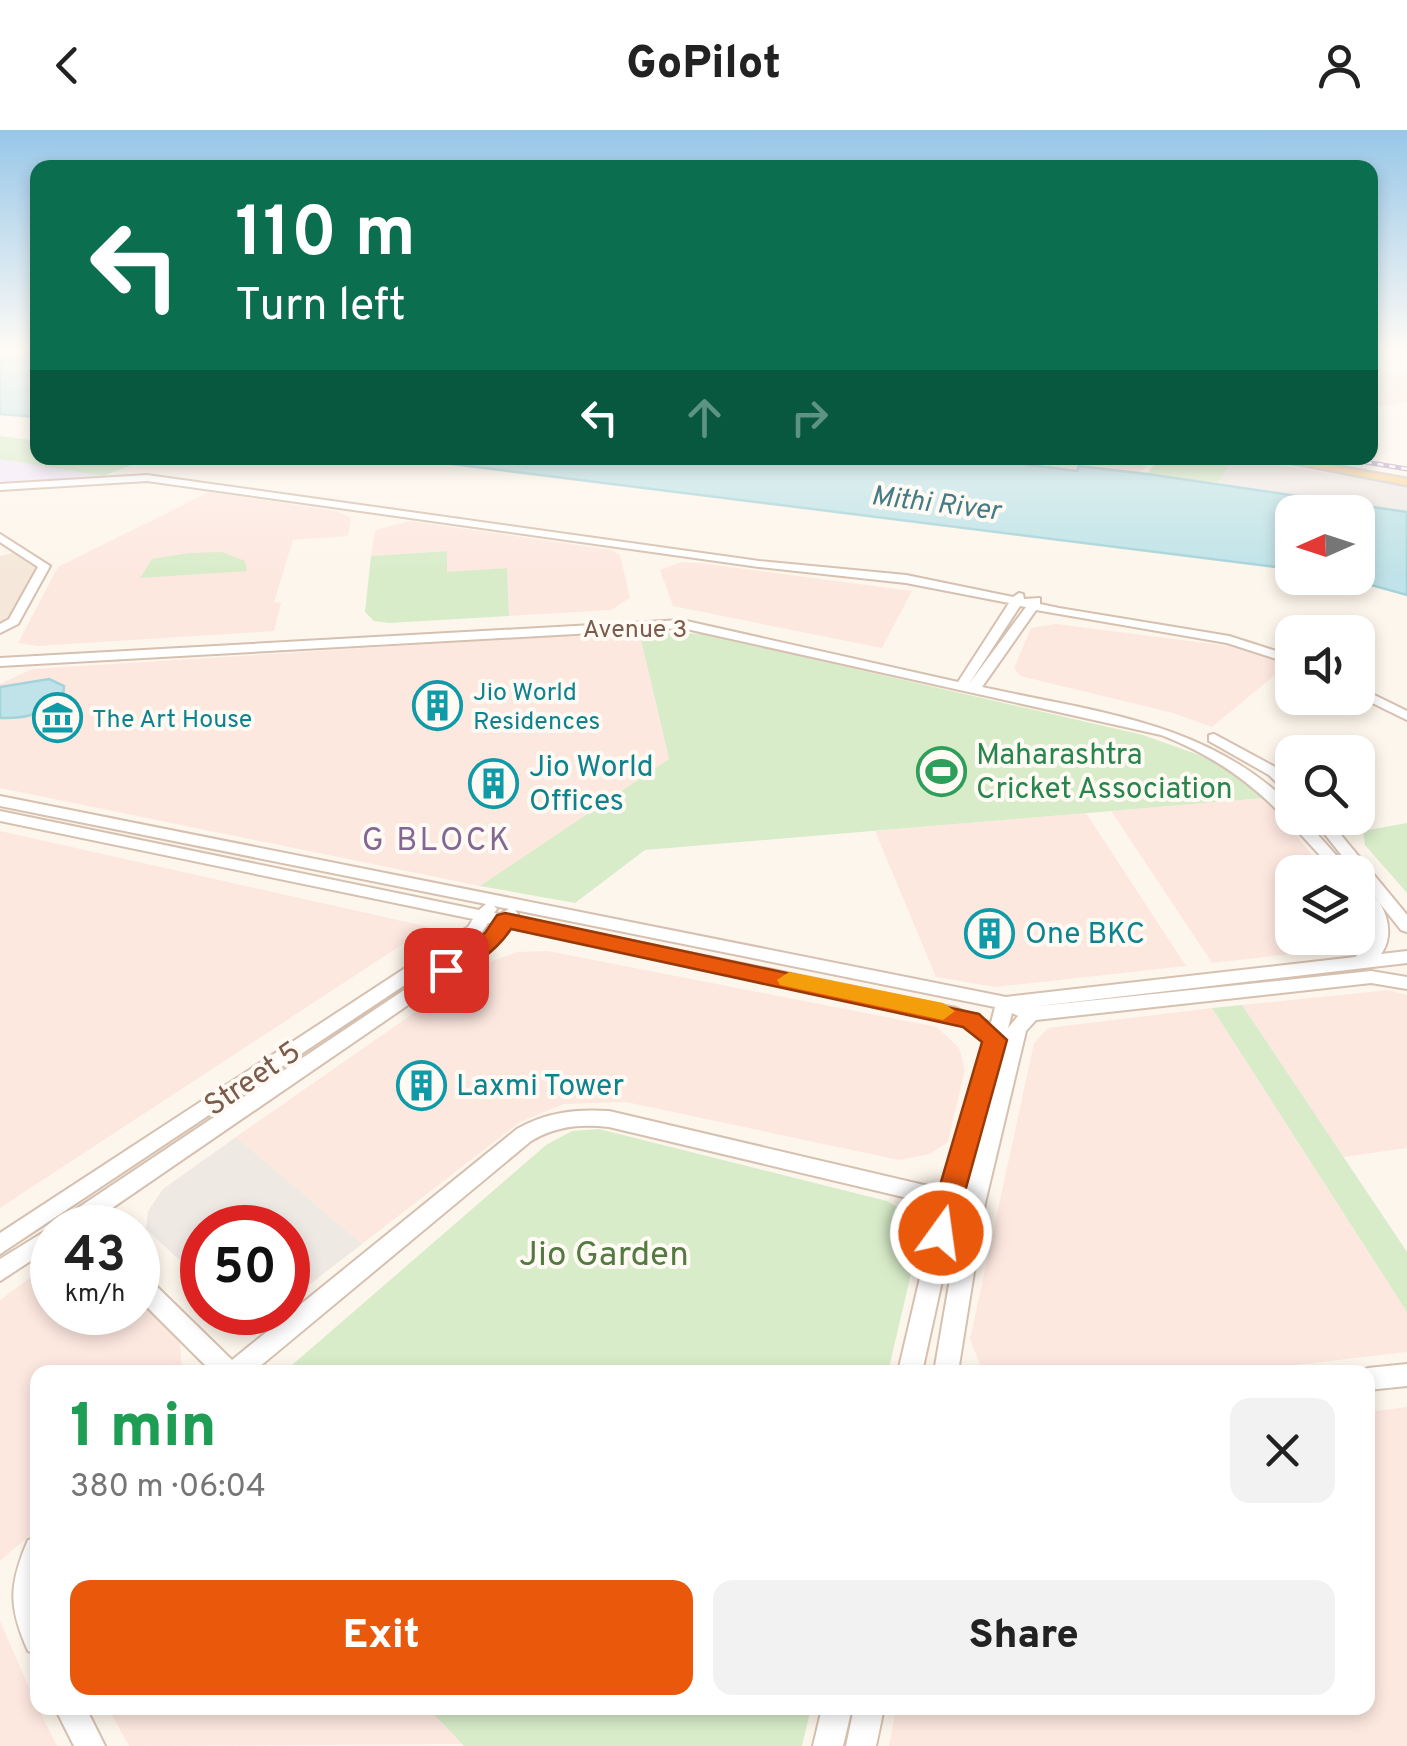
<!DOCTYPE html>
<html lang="en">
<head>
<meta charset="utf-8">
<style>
  body { margin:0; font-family:Overpass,sans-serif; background:#f2f2f2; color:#222; height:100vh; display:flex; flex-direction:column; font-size:38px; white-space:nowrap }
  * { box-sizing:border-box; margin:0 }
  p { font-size:32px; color:#767676 }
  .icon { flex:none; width:55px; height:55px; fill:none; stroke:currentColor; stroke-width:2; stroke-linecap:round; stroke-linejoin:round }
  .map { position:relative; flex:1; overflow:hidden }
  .sheet { position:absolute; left:30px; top:1235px; width:1345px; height:350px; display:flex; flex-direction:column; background:#fff; border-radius:20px; box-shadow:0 5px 15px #0003 }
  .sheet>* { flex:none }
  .top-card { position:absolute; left:30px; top:30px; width:1348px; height:305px; border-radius:20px; box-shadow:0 5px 15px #0003; background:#0b6e4f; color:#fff; overflow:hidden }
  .needle { width:65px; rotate:267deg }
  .tools { position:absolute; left:1275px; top:365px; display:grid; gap:20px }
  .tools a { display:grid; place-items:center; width:100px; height:100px; border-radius:20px; background:#fff; box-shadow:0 5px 15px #0003; font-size:50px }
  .speed { position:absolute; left:30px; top:1075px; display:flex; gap:20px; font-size:50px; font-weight:700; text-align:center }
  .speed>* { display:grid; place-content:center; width:130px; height:130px; border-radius:50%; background:#fff; box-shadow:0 5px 15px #0003; line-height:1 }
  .speed small { font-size:25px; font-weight:400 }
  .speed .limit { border:15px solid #d22; background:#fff; color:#111 }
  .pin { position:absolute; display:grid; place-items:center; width:85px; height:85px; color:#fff; margin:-42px; border-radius:20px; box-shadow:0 5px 15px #0006 }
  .me { position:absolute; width:110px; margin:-55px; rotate:14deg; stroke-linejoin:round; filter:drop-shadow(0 0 8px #0008) }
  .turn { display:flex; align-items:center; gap:35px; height:210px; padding:0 40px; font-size:45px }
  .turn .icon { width:130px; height:130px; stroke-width:2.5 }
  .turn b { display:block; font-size:70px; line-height:85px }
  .lanes { display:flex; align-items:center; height:95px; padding:0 40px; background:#0003; justify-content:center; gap:50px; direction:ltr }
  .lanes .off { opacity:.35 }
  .round { display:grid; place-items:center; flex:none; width:105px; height:105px; border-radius:20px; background:#f2f2f2 }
  .summary { display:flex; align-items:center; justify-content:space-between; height:170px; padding:0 40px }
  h1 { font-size:60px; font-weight:800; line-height:75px; color:#1e9e55 }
  .action { display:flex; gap:20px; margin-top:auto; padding:20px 40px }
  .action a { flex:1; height:115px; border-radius:20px; background:#ea580c; color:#fff; font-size:40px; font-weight:800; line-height:115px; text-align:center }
  .action a+a { background:#f2f2f2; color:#222 }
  header { display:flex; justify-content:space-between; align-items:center; height:130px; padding:0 40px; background:#fff; font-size:45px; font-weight:800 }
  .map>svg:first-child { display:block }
</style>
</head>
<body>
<header><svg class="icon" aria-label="back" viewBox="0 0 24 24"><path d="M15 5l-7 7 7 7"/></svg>GoPilot<svg class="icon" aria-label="person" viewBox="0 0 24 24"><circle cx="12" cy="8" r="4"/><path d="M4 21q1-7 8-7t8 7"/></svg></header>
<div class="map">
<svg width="1407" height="1616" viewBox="0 0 1407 1616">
  <rect width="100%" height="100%" fill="#fdf6ec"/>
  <path fill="#f5e8da" d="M1370,238L1407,243V271L1370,279Z
    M974,328H1151L1141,343L1079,336L1078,341Z
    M13,423L36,439L7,489L0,492V426Z"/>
  <path fill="#fde8e0" d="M209,362L336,381L351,388L348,406L293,410L274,472L281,473L274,501L38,516L18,513L58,437Z
    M410,391L612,420L620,425L630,468L611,480L509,486L507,438L447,443L446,421L371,426L375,400Z
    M682,432L700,433L912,461L882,518L673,476L660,440Z
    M1056,494L1229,516L1287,535L1212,597L1173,583L1020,546L1014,538L1031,498Z
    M639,501L669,629L480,756L0,658V554L32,539Z
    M1265,668L1326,742H1292V808H1358V780L1368,792L1365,806L1352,817L1212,833L1111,681Z
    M1086,683L1186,836L995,857L936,847L875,701Z
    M0,701L429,797L0,1078Z
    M548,821L937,897L959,918L965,939L948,1012L930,1024L899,1030L626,972L564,974L520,992L362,1114L236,1007L484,834L518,822Z
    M1389,860L1407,865V1018L1343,1027L1242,875Z
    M1212,878L1407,1182V1222L1235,1242H983L970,1209L1034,913L1048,898Z
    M52,1140V1182H138V1162L179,1203L182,1242H38L37,1399L0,1431V1170L35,1144Z
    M1407,1277V1616H889L896,1578H1368V1282Z
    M0,1491L38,1578L57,1616H0Z
    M108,1578H428L462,1614L129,1616Z"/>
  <path fill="#efe9e4" d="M1234,328L1407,356V382L1217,353Z
    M236,1007L362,1114L288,1171V1098H202V1151L146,1099L148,1081L163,1059Z"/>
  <path fill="#f3e8fa" d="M0,306L37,311L38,328H148L103,346L0,353Z"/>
  <path fill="#d8ecc9" d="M0,306L37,311L38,328H148L103,346L0,329Z
    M1159,328H1234L1217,353L1147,344Z
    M447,421V442L507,438L509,486L389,493L374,491L365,482L371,426Z
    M189,423L222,422L245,431L247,441L140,448L152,429Z
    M639,501L703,504L1143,605L1216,631L1265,668L645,720L575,773L480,756L669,629Z
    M1407,693V763L1365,715L1363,701Z
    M1242,875L1407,1122V1182L1212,878Z
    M599,999L887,1071L909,1084L919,1110L888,1242H284L546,1015L572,1001Z
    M428,1578H811L802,1616H464Z"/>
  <path fill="#bfe3e8" stroke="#a5d3da" stroke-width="2.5" d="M37,225V287L0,284V227Z
    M405,328H974L1077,341L1079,336L1147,344L1407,382V465L1346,448H1358V382H1292V439Z
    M49,549L64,556L63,568C45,584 23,589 0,588V557Z"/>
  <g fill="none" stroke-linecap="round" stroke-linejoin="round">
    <defs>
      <path id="secondary" d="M147,345L759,431L906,445L1013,467L1019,463L1023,464L1024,469L1040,468V474L1059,478L1229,506L1292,526V534L1227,513L1036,480L982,557C1095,582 1206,591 1292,676V688H1303L1351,742H1335C1278,679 1243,637 1161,605L682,498L0,536V528L682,490L958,552L1009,473L906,453L759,437L147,351L0,360V354ZM1020,476L1026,477L969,554Z
        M0,404L50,436L18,494L0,503V494L9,489L38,437L0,412Z
        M1358,557L1407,581V590L1358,566Z
        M1214,604L1279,639L1292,652V664L1287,663L1269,645L1209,611V605Z
        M0,666L1006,867L1355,827C1394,794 1356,789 1358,754C1383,765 1398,801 1381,824L1407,821V833L1030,877L1371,841L1407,847V859L1371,853L1036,890L1026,901L985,1073L958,1242H934L963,1073L1004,913L960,1069L922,1242H898L937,1075L609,997C580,994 556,996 531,1011L253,1242H212L138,1168V1143L146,1146L232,1230L517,999C546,982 576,979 609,981L941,1059L985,911L978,903L951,889L509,797L500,812L83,1098H54L57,1092L488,804L494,794L488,793L480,805L0,1124V1103L468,797L473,789L0,691V681L479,780L486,774L0,676ZM494,776L509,779L500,784L494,783L497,779ZM510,779L995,877L991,893L956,878L516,787L518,784L515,780ZM1012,883L1018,886L1008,898Z
        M1312,688H1327L1407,785V802L1401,800Z
        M52,1097V1117L0,1151V1129Z
        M1407,1234V1256L1368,1260V1242H1359L1368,1238Z
        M38,1407V1525L28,1521C8,1476 9,1455 28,1410Z
        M55,1578H86L105,1616H74Z
        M822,1578H852L843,1616H813Z
        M854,1578H884L876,1616H846Z"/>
      <path id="primary" d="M1268,328H1290L1407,349V355Z"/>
    </defs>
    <use href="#secondary" stroke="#d6c0b0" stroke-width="4"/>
    <use href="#primary" stroke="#dad1cd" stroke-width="5"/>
    <use href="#secondary" fill="#fff" fill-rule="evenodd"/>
    <use href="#primary" fill="#fbd9a5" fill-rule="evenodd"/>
    <defs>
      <path id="rail" d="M1342,328L1407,339"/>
    </defs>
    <use href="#rail" stroke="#b9a8c9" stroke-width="5"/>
    <use href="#rail" stroke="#fffaf3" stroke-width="2.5" stroke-dasharray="6" stroke-linecap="butt"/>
  </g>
  <linearGradient id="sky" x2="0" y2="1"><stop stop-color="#97c7e8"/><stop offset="0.49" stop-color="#fefbf6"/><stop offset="1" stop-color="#fefbf6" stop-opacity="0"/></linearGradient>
  <rect width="1407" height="446" fill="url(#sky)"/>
  <path fill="#ea580c" stroke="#983908" stroke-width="2.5" d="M505,783L979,884L1007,910L951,1112H931L926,1103L982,912L963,897L511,799C499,817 462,851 438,845V834L485,803L497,785Z"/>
  <path fill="#f59e0b" d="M789,842L943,873L955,881L943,890L780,855L777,850Z"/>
  <defs>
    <symbol id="building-ring" viewBox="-11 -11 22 22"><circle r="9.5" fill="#fffaf3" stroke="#0f9aa8" stroke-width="1.5"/><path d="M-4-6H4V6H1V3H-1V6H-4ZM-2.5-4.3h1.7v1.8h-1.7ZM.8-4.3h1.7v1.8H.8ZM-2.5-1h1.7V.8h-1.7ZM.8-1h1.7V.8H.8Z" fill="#0f9aa8"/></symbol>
    <symbol id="museum-ring" viewBox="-11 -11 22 22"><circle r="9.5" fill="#fffaf3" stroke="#0f9aa8" stroke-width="1.5"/><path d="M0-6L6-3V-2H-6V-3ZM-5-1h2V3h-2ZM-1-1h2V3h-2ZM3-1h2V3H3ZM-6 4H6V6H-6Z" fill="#0f9aa8"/></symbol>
    <symbol id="stadium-ring" viewBox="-11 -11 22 22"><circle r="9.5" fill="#fffaf3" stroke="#2e9e5b" stroke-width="1.5"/><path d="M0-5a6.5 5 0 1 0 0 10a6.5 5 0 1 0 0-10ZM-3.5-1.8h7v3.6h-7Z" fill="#2e9e5b"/></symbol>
  </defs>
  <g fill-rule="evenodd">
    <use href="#building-ring" x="410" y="548" width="55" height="55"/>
    <use href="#museum-ring" x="30" y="560" width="55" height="55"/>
    <use href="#stadium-ring" x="914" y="614" width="55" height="55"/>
    <use href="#building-ring" x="466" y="626" width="55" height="55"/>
    <use href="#building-ring" x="962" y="776" width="55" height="55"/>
    <use href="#building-ring" x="394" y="928" width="55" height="55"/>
  </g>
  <g text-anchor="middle" stroke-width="8" stroke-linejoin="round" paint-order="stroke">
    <g font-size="25" fill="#7a5c4d" stroke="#fffaf3">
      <text x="635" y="507">Avenue 3</text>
    </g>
    <g font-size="25" fill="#0d838f" stroke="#fffaf3" text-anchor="start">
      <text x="473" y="570">Jio World<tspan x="473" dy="29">Residences</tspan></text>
      <text x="92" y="597">The Art House</text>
    </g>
    <g font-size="28" font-style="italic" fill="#437c86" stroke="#fffaf3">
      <text transform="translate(936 372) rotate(7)" y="10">Mithi River</text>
    </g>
    <g font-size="30" fill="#27864d" stroke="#fffaf3" text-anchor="start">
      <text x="976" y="634">Maharashtra<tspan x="976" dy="34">Cricket Association</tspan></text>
    </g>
    <g font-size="30" fill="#0d838f" stroke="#fffaf3" text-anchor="start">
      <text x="529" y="646">Jio World<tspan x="529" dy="34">Offices</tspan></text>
      <text x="1025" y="813">One BKC</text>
      <text x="456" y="965">Laxmi Tower</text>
    </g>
    <g font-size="30" fill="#7a5c4d" stroke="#fffaf3">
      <text transform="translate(252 948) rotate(-34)" y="10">Street 5</text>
    </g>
    <g font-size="32" letter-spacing="2.5" fill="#846695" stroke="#fffaf3">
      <text x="437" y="720">G BLOCK</text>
    </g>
    <g font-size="35" fill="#537a41" stroke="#fffaf3">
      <text x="604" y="1135">Jio Garden</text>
    </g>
  </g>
</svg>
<div class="tools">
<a><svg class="needle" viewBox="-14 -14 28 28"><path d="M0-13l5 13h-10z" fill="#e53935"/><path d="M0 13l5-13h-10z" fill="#767676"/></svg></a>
<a><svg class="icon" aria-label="sound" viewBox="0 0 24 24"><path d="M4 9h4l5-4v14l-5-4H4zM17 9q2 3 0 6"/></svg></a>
<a><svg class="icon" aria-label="search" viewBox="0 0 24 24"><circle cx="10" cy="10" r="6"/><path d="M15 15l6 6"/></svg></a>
<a><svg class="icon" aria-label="layers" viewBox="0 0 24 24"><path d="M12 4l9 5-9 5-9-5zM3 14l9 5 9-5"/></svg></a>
</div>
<div class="speed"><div>43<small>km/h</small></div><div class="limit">50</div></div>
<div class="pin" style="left:446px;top:840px;background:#d93025"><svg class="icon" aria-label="arrive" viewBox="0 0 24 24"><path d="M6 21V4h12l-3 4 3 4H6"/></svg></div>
<svg class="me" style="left:941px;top:1103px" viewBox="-20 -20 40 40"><circle r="17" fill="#ea580c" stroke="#fff" stroke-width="3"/><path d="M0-11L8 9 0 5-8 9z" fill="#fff"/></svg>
<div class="top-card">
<div class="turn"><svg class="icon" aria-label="left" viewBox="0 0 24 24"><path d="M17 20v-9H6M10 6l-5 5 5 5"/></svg><div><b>110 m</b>Turn left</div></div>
<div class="lanes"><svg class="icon" aria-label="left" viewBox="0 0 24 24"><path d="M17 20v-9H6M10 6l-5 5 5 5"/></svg><svg class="icon off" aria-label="ahead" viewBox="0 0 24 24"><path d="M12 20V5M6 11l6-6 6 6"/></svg><svg class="icon off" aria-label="right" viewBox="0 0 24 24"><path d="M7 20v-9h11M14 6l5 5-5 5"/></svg></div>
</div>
<section class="sheet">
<div class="summary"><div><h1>1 min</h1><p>380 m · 06:04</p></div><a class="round"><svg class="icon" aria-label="close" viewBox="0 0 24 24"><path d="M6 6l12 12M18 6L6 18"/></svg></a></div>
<div class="action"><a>Exit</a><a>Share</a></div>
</section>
</div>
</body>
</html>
